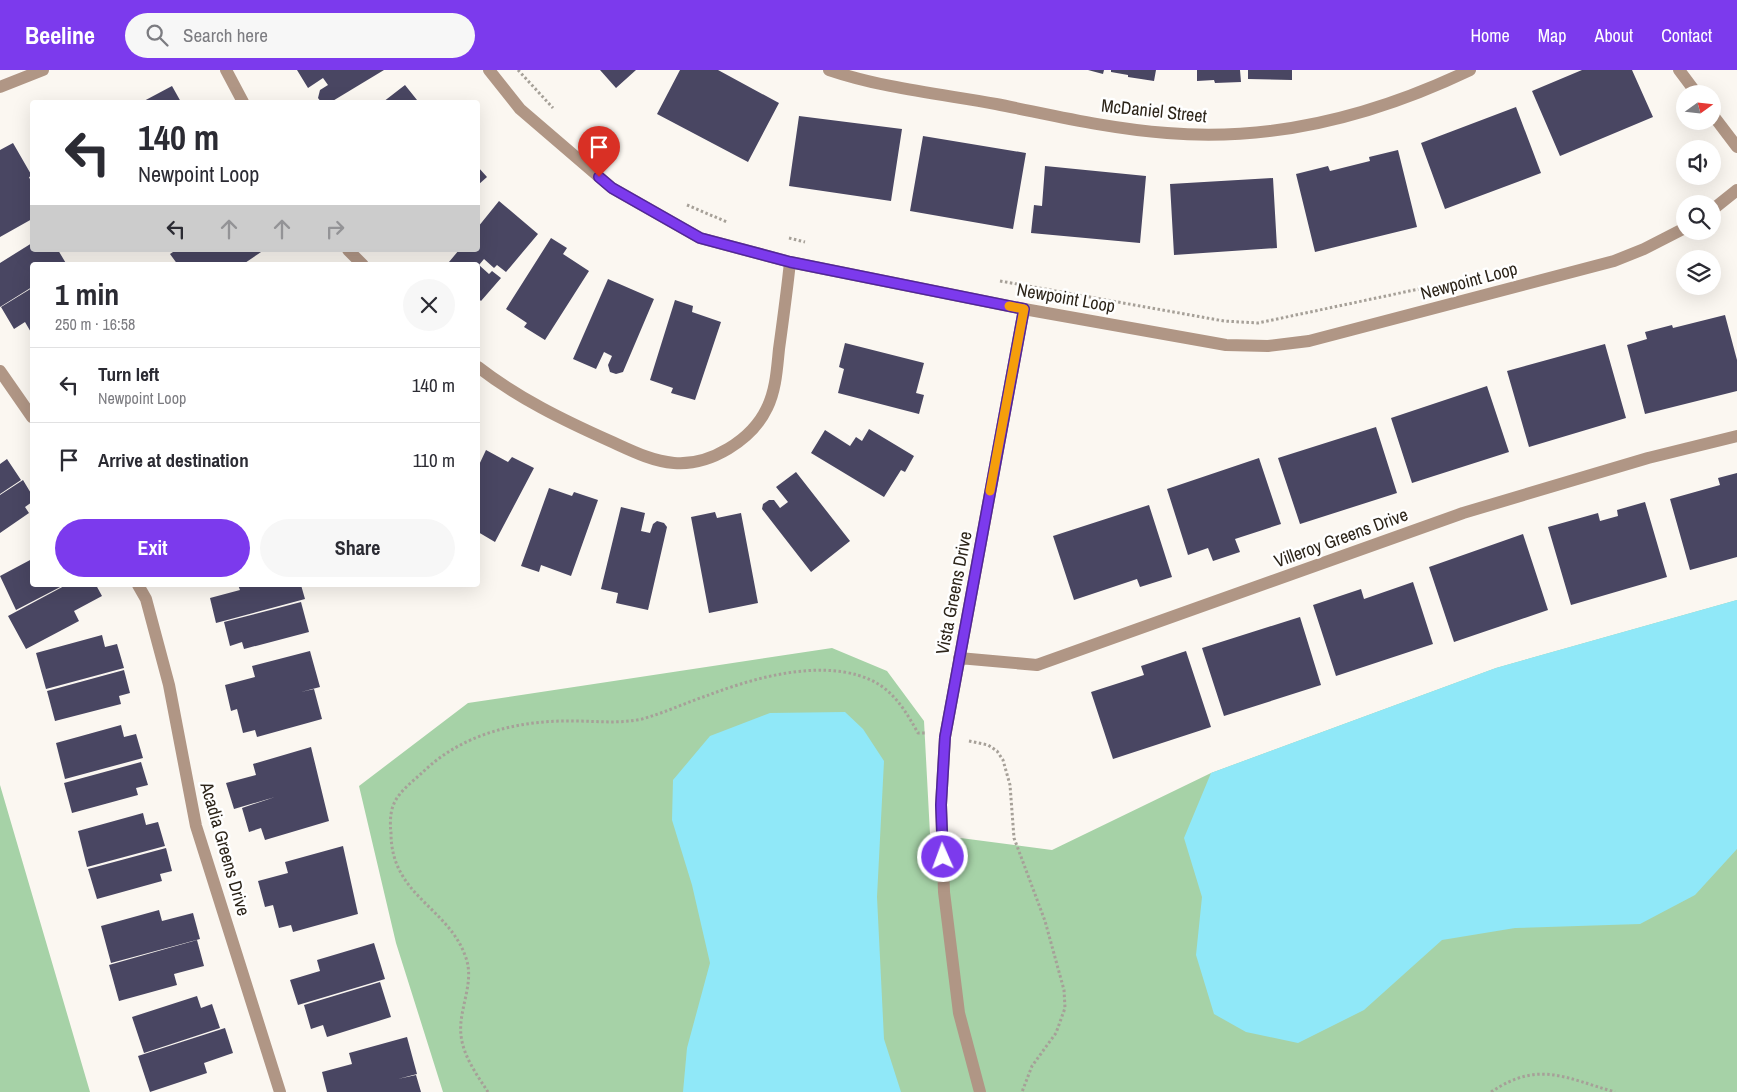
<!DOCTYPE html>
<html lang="en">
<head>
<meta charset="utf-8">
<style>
  body { margin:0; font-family:"Archivo Narrow",sans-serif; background:#f7f7f7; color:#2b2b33; height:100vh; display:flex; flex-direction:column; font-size:19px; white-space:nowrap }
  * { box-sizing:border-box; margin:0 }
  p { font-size:16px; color:#7c7c81 }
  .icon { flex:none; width:28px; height:28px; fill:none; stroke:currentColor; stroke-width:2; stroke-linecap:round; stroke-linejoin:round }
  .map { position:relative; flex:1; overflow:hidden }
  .side { position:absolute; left:30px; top:192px; width:450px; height:325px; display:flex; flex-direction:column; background:#fff; border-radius:5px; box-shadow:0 5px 20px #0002 }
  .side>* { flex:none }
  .top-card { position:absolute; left:30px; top:30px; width:450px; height:152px; border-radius:5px; box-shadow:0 5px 20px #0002; background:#fff; color:#2b2b33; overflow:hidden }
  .needle { width:32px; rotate:75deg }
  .tools { position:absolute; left:1676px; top:15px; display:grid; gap:10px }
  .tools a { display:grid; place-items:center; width:45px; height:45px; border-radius:50%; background:#fff; box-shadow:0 5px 20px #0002; font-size:25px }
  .pin { position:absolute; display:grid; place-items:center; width:42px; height:42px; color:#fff; margin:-51px -21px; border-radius:50% 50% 50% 0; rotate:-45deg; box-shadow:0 0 5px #0007 }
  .pin .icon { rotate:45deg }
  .me { position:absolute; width:55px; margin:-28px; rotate:358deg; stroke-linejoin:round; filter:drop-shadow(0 0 4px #0008) }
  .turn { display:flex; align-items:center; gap:18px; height:105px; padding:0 25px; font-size:22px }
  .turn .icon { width:65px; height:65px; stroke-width:2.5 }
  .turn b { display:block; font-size:35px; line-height:42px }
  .lanes { display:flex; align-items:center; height:48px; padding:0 25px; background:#0003; justify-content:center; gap:25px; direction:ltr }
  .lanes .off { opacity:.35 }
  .round { display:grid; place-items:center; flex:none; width:52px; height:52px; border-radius:26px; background:#f7f7f7 }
  .overview { display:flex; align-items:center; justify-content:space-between; height:85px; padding:0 25px }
  h1 { font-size:30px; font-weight:800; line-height:38px }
  .button { display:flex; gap:10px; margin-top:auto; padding:10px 25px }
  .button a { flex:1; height:58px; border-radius:30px; background:#7c3aed; color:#fff; font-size:20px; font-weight:800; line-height:58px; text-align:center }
  .button a+a { background:#f7f7f7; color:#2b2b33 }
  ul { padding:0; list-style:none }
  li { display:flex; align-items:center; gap:15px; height:75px; padding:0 25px; border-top:1px solid #e1e1e2 }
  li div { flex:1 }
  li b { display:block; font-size:19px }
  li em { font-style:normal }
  header { display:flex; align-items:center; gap:30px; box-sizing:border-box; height:70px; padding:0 25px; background:#7c3aed; color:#fff }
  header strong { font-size:24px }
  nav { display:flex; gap:28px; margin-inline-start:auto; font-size:18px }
  .search { width:350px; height:45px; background:#f7f7f7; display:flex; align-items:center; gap:12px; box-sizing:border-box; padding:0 18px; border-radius:28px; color:#7c7c81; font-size:19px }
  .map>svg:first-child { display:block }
</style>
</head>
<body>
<header>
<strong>Beeline</strong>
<div class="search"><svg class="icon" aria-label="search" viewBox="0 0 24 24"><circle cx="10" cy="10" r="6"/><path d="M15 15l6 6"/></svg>Search here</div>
<nav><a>Home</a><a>Map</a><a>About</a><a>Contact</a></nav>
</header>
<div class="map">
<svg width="1737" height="1022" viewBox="0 0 1737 1022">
  <rect width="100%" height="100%" fill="#fbf7f1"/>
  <path fill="#a6d2a7" d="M1737,530V1022H443L396,873L359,716L468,633L832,578L887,601L924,651L930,764L1052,780L1211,703L1496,598Z
    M0,715L90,1022H0Z"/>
  <path fill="#90e8f8" d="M1737,530V779L1695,825L1640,854L1515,858L1442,870L1364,940L1298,973L1246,962L1214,944L1196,885L1202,827L1184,768L1211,703L1496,598Z
    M845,642L863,659L884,691L877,827L884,969L901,1022H683L687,978L710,893L692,815L672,750L673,710L710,666L770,643Z"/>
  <path fill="#494662" d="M297,0H384L331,32H321L318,28L320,20L328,15L323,8L308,18Z
    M600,0H636L616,18Z
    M680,0H718L779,33L748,92L657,44Z
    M1088,0H1104L1103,4Z
    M1111,0H1156L1154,11L1128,7V5L1111,2Z
    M1197,0H1240L1241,12L1215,13L1214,10L1197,11Z
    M1248,0H1292V10L1248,9Z
    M1582,0H1632L1653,47L1560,86L1532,21Z
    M405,15L417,30L414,32H383Z
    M172,16L181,32H142Z
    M1516,37L1541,103L1445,139L1421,73Z
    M799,46L902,59L891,131L789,116Z
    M923,66L1026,83L1013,159L910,141Z
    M13,73L32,106L29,107L32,114V149L0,167V80Z
    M1398,80L1417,157L1315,182L1296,104L1328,96L1330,101L1370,91L1369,87Z
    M1045,96L1146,106L1140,173L1031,163L1034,135L1042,136Z
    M478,97L487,107L478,115Z
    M1273,108L1277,178L1174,185L1170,114Z
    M499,131L538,164L506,202L497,195L494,198L484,189L479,195L489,204L492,201L501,208L481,231L478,228V195H449V192L459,180H478V157Z
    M551,168L567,178L563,184L589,201L545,270L524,257L527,253L506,239Z
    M32,173V180H58L67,195H32V217L0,237V193Z
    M176,180H264L242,195H178L170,184Z
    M608,209L654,229L623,302L616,304L610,302L608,295L612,286L604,282L596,299L573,289Z
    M32,218V264L25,252L14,259L1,237Z
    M675,230L693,236L692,242L721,252L695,330L671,323L673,318L650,310Z
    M1725,245L1737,290V321L1645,344L1627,275L1647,269L1645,262L1672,255L1673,258Z
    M845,273L924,293L916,323L924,325L919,344L838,323L844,299L839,297Z
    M1605,274L1626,348L1529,377L1507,301Z
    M1487,316L1509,382L1412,413L1391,348Z
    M1376,357L1397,423L1300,454L1278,388Z
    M869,359L914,386L905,402L901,400L884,427L811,383L825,360L850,376L856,367L862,371Z
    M486,380L508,392L512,387L534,398L495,472L478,462V397Z
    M1259,388L1281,454L1235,469L1240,482L1213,491L1208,478L1188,485L1167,419Z
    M7,389L21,410L0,424V394Z
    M796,402L850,471L811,502L762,439L763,434L769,430H774L780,438L788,432L776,417Z
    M1737,403V487L1690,500L1670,429L1720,415L1718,408Z
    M23,410L32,425V432L25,437L29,443L0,463V425Z
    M549,418L572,426L574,422L598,430L571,506L541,495L539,502L521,496Z
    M1645,432L1667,507L1571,535L1548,457L1598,443L1600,451L1618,446L1617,440Z
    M1149,435L1172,507L1140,517L1137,509L1074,530L1053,466Z
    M621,437L645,443L641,461L650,463L653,454L657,451L664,453L667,457L648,540L616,533L618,523L601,519Z
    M715,442L717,448L741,443L758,533L709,543L691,447Z
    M1523,464L1548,540L1454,572L1429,497Z
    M32,489V515H64L16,540L0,506Z
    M1413,512L1433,574L1336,606L1313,535L1361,519L1364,529Z
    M66,515H96L102,526L74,541L79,551L26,579L8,546Z
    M238,515H301L305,529L216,553L210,528L240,520Z
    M301,532L309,562L244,579L242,572L230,576L224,552Z
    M1300,547L1321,615L1224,646L1202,578Z
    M102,565L105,577L117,574L124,598L46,619L36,583Z
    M310,581L320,617L301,622L314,619L322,649L257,667L255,660L243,663L237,639L231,641L225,615L255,607L252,596Z
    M1186,581L1211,657L1113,689L1091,622L1144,605L1141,596Z
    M124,600L130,623L119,626L121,634L55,651L47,621Z
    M121,655L124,667L136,664L143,688L65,709L56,673Z
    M311,677L329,751L265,770L261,758L249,762L242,738L275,727L234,739L226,713L256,705L253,694Z
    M141,692L148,715L136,718L138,725L72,743L64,713Z
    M143,743L146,755L158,752L165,776L87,797L78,761Z
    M343,776L358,844L293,862L291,855L279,858L273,835L265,837L258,811L288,803L285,792Z
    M166,778L172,801L160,804L162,811L97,829L88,799Z
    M159,840L162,851L193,843L200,869L111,893L101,856Z
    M197,870L204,896L174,904L177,915L119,931L109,895Z
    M374,873L385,909L298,935L290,910L320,901L317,890Z
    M380,912L391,947L327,967L323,955L311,959L304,935Z
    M197,926L201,938L212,934L220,958L144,983L132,947Z
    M225,958L233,983L204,993L207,1003L150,1022L138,986Z
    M407,967L417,1004L398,1009L416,1005L421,1022H327L322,1002L352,994L349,983Z"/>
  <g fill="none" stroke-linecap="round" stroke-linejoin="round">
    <path stroke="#a6a098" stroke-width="3" stroke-dasharray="2.5 2.5" stroke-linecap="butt" d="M518,0L553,38
      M687,135L727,152
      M789,168L805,172
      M1000,211L1224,251L1258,253L1419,219
      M969,671L988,675L997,681L1003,690L1010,715L1014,768L1045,851L1064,920L1065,938L1056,963L1032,996L1022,1022
      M488,1022C477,1005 463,986 461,965C458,940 475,913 466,888C449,837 391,826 391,763C390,755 390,744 393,736C398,722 412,712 423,702C463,663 520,650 574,651C597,651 619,654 642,649C664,643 685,633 706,626C748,610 799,595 844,602C885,609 899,629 918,663H925
      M1491,1022C1539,990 1565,1008 1615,1022"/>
    <path stroke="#b09685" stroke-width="12" d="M226,0L243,32
      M489,0L520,39L612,118L700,168L790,192L1024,239L1226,275L1268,276L1309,271L1614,191L1644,179L1685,158
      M829,0C882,18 940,24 996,34C1052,45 1109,59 1167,63C1272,72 1376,45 1470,0
      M1679,0L1697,24
      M0,17L43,0
      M1712,44L1737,77
      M1712,140L1737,120
      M348,180L363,195
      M478,297C518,328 563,350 610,371C630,380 651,391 674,393C710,396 752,370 767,338C776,320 777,298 779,279C783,250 787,221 790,192
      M0,301L32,347
      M138,515L146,529L169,615L196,756L280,1022
      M959,588L1037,595L1463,443L1648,388L1737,366
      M980,1022L959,943L944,822L941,735L945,667L1024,239"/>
  </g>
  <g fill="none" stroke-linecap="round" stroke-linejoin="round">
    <defs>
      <path id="route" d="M599,107L612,118L700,168L790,192L1024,239L945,667L941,735L943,787"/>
    </defs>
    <use href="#route" stroke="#51269a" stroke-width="12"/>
    <use href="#route" stroke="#7c3aed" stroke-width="9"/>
    <path stroke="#f59e0b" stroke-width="9" d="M990,421L1024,239L1009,236"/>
  </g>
  <g text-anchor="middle" stroke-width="5" stroke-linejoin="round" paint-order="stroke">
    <g font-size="18" fill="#2d251a" stroke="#fff">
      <text transform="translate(1154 41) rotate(6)" y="6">McDaniel Street</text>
      <text transform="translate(1469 211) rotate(-15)" y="6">Newpoint Loop</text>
      <text transform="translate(1066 228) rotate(10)" y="6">Newpoint Loop</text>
      <text transform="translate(1341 468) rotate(-20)" y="6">Villeroy Greens Drive</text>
      <text transform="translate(954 523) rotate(-79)" y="6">Vista Greens Drive</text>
      <text transform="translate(225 779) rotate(74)" y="6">Acadia Greens Drive</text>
    </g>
  </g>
</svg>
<div class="tools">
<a><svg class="needle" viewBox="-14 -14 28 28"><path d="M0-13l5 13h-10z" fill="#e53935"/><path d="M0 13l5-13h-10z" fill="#7c7c81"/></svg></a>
<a><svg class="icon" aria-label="sound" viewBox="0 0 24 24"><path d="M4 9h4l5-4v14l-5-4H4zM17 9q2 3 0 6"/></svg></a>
<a><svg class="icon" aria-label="search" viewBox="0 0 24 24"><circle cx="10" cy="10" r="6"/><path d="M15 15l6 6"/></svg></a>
<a><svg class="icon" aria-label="layers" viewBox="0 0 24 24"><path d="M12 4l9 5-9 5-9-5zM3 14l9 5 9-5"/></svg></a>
</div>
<div class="pin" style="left:599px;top:107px;background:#d93025"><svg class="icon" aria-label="arrive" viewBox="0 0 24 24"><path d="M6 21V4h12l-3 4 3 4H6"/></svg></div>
<svg class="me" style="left:943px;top:787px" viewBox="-20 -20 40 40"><circle r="17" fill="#7c3aed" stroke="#fff" stroke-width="3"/><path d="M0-11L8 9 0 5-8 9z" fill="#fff"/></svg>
<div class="top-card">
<div class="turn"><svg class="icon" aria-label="left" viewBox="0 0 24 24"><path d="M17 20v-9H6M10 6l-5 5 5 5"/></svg><div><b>140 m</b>Newpoint Loop</div></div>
<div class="lanes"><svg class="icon" aria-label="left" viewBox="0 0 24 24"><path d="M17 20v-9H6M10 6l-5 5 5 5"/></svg><svg class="icon off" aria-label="ahead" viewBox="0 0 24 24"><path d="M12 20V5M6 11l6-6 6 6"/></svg><svg class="icon off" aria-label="ahead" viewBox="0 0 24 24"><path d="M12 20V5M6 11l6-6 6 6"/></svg><svg class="icon off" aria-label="right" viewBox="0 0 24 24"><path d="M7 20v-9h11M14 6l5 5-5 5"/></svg></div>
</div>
<section class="side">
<div class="overview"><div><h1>1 min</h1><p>250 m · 16:58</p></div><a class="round"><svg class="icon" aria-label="close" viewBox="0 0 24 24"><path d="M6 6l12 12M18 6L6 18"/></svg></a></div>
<ul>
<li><svg class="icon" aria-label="left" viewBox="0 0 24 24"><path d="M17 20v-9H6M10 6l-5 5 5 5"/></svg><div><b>Turn left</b><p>Newpoint Loop</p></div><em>140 m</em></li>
<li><svg class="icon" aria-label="arrive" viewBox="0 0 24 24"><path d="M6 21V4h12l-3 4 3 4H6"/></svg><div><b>Arrive at destination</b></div><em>110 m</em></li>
</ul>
<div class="button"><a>Exit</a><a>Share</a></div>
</section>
</div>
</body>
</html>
